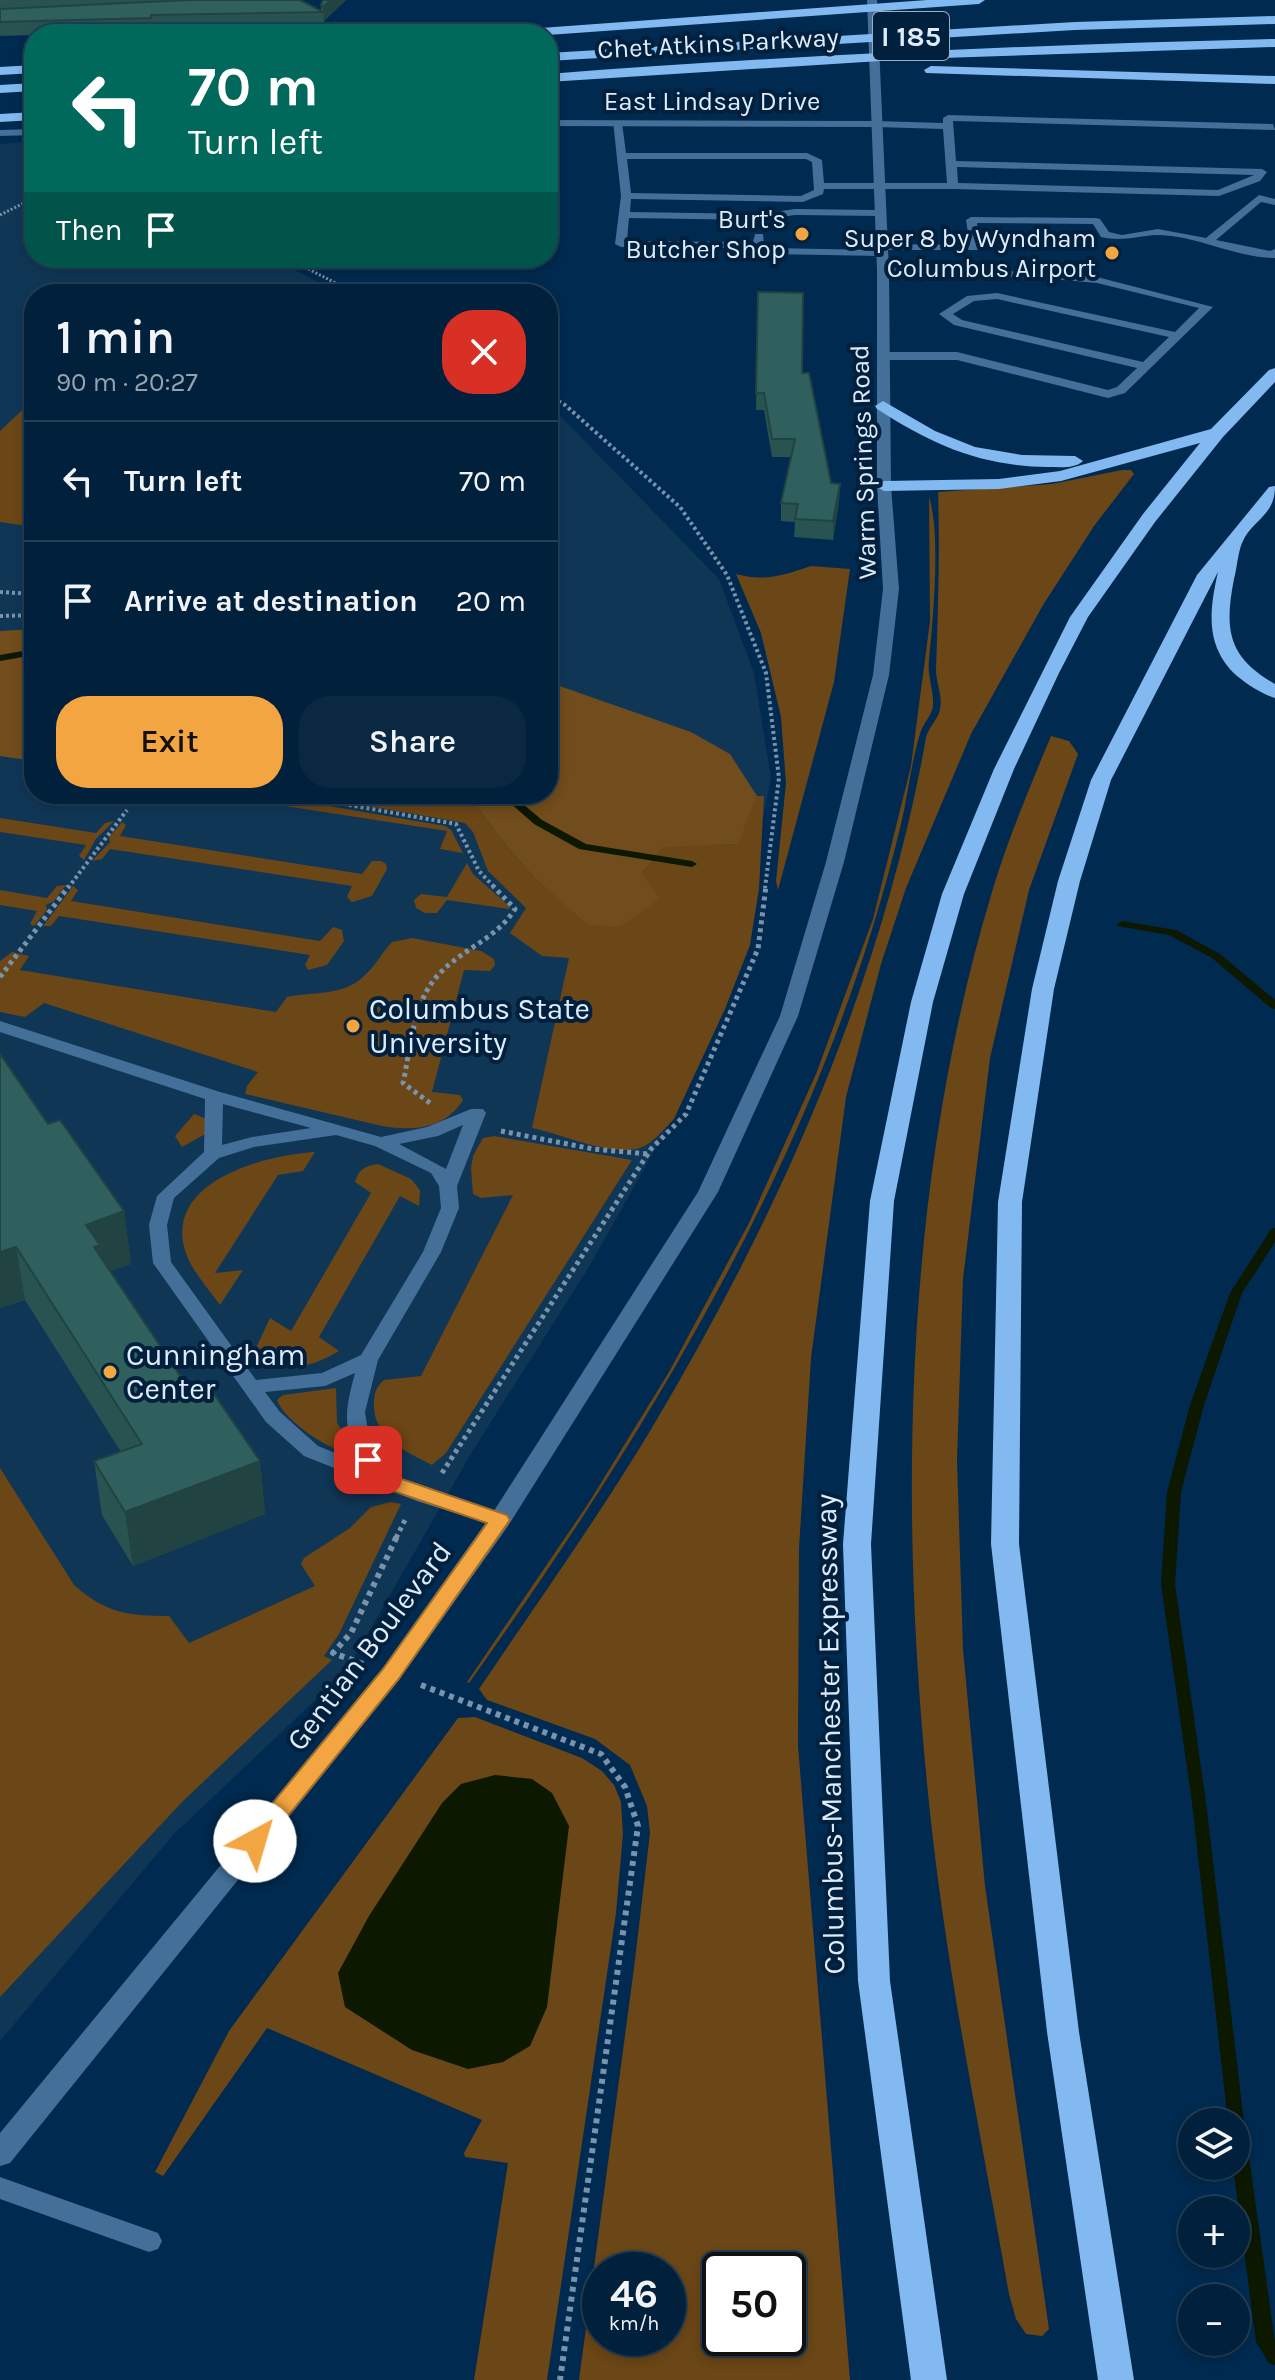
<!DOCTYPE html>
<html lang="en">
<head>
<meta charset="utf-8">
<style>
  body { margin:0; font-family:Karla,sans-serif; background:#0a2842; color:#f1f3f6; height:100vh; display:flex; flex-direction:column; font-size:30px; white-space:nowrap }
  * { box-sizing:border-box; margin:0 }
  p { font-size:26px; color:#95a3af }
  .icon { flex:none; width:44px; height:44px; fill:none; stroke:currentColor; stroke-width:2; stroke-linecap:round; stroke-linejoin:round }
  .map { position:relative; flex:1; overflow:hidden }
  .sheet { position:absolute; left:24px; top:284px; width:534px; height:520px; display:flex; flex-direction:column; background:#00203b; border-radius:32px; box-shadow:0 4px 12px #0003,0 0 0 2px #223e55 }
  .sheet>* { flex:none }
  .banner { position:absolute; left:24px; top:24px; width:534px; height:244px; border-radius:32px; box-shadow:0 4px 12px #0003,0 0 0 2px #223e55; background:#00695c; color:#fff; overflow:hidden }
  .tools { position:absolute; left:1178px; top:2108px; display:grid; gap:16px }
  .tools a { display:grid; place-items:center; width:72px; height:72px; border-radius:50%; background:#00203b; box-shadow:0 4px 12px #0003,0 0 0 2px #223e55; font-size:40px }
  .speed { position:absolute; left:582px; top:2252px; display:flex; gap:16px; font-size:40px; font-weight:700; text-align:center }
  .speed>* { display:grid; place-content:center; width:104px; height:104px; border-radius:50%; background:#00203b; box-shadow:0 4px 12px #0003,0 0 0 2px #223e55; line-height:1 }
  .speed small { font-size:20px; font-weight:400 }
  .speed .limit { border:4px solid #111; border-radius:12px; background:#fff; color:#111 }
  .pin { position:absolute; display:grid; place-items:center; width:68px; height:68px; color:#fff; margin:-34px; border-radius:16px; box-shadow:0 4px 12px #0006 }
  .me { position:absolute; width:88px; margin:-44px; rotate:39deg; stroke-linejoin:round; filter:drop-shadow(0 0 6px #0008) }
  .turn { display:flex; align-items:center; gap:28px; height:168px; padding:0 32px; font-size:36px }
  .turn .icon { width:104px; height:104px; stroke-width:2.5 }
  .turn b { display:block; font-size:56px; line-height:68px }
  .then { display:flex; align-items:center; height:76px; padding:0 32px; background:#0003; gap:16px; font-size:30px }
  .round { display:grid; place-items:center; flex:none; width:84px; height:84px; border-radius:32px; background:#0a2842 }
  .headline { display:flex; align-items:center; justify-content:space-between; height:136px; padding:0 32px }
  h1 { font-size:48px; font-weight:600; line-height:60px }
  .primary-button { display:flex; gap:16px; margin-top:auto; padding:16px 32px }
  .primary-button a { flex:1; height:92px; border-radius:32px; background:#f2a541; color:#111; font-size:32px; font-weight:600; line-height:92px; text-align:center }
  .primary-button a+a { background:#0a2842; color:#f1f3f6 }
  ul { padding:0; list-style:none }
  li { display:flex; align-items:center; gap:24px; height:120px; padding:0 32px; border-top:2px solid #223e55 }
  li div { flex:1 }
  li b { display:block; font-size:30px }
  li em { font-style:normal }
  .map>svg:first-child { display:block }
</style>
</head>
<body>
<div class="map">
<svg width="1275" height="2380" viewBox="0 0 1275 2380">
  <rect width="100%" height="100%" fill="#002a4f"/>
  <path fill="#103656" d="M34,141V258H272L341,294H34V794H548V403L719,579L754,673L771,778L740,934L673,1117L589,1267L472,1452L347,1670L173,1835L0,2041V144Z"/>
  <path fill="#6b4616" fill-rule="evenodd" d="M34,399V527L0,522V431Z
    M1122,470H1131L1134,474L1094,526L1043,605L971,734L906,888L881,964L846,1097L811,1358L799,1548L798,1746L850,2380H579L634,1968L650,1833L647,1806L630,1765L595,1739L487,1700L479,1689C537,1603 597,1519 650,1431C778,1217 882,984 926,738C928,727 938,720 940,709C943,696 936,683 936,670C938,610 940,552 938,492L1052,484ZM600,2270H668V2338H600ZM720,2270H788V2338H720Z
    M929,497C941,533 933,620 929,660C927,676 934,690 933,705C933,715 922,724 920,734C911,763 908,795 901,824C826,1139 655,1422 469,1683L467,1682L588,1504L669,1372L750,1221L816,1074L873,919L911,766L930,621Z
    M811,566L850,569L834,682L778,890L776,881L786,783L781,717L761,633L736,574C765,582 784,575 811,566Z
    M1051,736L1069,741L1078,754L1029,890L990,1058L963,1279L957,1460L963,1649L985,1886L1049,2329L1042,2336L1026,2334L1016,2319L1009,2294C979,2125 943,1954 927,1783C898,1490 906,1176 992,892C1008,838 1030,787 1051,736Z
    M206,794H305L323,805L445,826L451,830L463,853L440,849L447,831Z
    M322,794H384L421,798L435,794H468L502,841L533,876L642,873L663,846L737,844L757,796H764L759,889L750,945L725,1009L674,1119C665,1128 652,1144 640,1148C611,1157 562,1134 532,1128L569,958L542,956L510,933L526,908L488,871L473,832L465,823L335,800Z
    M0,818L96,833L105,823L114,821L96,839L84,860L79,856L86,845L0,832Z
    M122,822L126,825L120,836L362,874L372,861H381L386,864L387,869L372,896L352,902L347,897L352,886L110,849L102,859L92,861L110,842L109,837Z
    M467,863L473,874L510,907L509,909L447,900L437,913H425L416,908L414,900L421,894L447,897Z
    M66,885L54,901L46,905L47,910L34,926L30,924L37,911L0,905V890L47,898L57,886Z
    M73,886L78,890L71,901L320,941L333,927L342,930L344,941L327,965L308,970L305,965L310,955L59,916L51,926H43C54,912 62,901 73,886Z
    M412,938L481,951L494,959L495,965L490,971L464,970L432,1092L460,1095L463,1100C444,1130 413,1131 382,1126L245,1094L247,1086L258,1072L44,1003L25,1017L0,1012V961L12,952L29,956L20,970L276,1012L287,997C314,991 342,997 364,976C375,967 382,952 392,942Z
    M194,1114L209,1120L207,1133L182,1147L175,1136Z
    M494,1136L632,1160L446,1453L432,1465C406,1452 372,1437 374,1403C374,1393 376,1387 384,1380L421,1376L513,1195L481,1198L473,1194L471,1168L473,1156L483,1138Z
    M315,1152L303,1171L278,1175L215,1273L243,1270L220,1305C208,1288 189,1268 184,1247C168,1179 267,1155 315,1152Z
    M378,1164L411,1179L420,1190L419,1206L400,1196L319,1337L339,1351C315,1366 284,1375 259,1357L257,1346L270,1318L291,1331L371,1193L355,1182C359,1169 365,1166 378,1164Z
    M336,1388L337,1422L348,1444L340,1450C321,1445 284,1419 277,1400L283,1395Z
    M0,1468L74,1585C106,1613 127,1616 169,1616L189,1643L315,1586L301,1564L304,1558L350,1528L371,1507L391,1502L401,1504L339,1634L324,1656L332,1660L182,1802L0,1997Z
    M475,1717L582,1758L602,1771L614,1785L621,1802L623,1834L616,1913L547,2380H474L508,2163L465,2157L464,2153L482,2120L267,2028L163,2176L155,2172L229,2031L458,1718Z"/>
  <path fill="#714c1c" d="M34,629V761L0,756V631Z
    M548,682L691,732L730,754L757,796L738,844L663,847L642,873L660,899L620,927L587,924L533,876L502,841L468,794H548Z"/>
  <path fill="#0c1800" d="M495,1775L532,1779L552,1793L569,1826L547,2007L530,2046L503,2062L468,2069L412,2050L345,2007L338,1973L369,1916L442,1803L461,1784Z"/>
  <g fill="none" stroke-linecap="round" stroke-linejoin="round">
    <path fill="#0c1800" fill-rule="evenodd" d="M34,649V655L0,661V655Z
      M500,794H511L542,820L586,844L692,861L697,864L692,867L579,849L534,824Z
      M1122,921L1176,930L1220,954L1275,1000V1009L1271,1008L1212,958L1169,935L1118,926L1117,924Z
      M1275,1228V1242L1242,1293L1204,1405L1181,1492L1175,1584L1206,1803L1244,2122L1275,2342V2365L1269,2363L1256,2342L1233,2166H1236V2122H1228L1192,1803L1161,1584L1167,1492L1190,1405L1230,1293L1271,1229Z"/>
    <path stroke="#7893ac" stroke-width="3" stroke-dasharray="2 2" stroke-linecap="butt" d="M0,215L34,198
      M287,258L357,294"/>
    <path stroke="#7893ac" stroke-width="4" stroke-dasharray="3 3" stroke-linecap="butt" d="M548,395L565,405L680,507L727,575L766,673L779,778L765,888
      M0,592L34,594
      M0,616L34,615
      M315,794L327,801L456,824L479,871L495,888
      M68,888L127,810"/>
    <path stroke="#7893ac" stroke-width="5" stroke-dasharray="4 4" stroke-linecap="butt" d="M0,977L69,886
      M430,1103L403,1083C411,1047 413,1000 440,973C464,948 496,939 515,909L493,886
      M501,1131L593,1149L648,1154
      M442,1473L651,1149L686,1114L758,949L766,886
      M396,1538L406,1518"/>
    <path stroke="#7893ac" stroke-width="6" stroke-dasharray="5 5" stroke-linecap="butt" d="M363,1664L333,1653L351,1633L397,1536
      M421,1685L601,1754L625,1787L638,1826L560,2380"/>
    <path fill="#446f99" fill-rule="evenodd" d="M948,115L1273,124L1275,130L953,121L956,161L1262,169L1267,172L1260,181L1219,196L953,189H824L823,194L803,202L631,199L630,212L760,214L795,209L880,210L885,213L880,216L795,215L760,220L629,218L627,241L753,242L755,234H763L764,244L770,248L878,250L875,247L881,244L970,245L966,220L971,217L1096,218L1100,219L1109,232L1122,235L1158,229L1206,238L1259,195L1275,199V205L1261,202L1216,240L1270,251L1275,249V258C1236,258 1196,235 1157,235C1137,236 1122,242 1101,237L1093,224L977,223L980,250H884L887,253L881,256L767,254L755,248L621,247L615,244L621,196L613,121L622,123L626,153H807L822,160L824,183H947L943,129L876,127L871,124L876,121L943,123V118ZM627,159H806L812,162L814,190L801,196L631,193ZM957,167L1254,175L1218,190L958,183Z
      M883,268L1041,272L1097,277L1213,307L1125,393L1108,398L957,360H883L877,356L883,352H957L1108,390L1117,387L1137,368L954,325L939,314L967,296L997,293L1175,332L1199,308L1097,283L1041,278L879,273V269ZM997,299L1169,337L1143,362L962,320L953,314L974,301Z
      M0,1021L220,1092L381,1137L427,1127L471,1109H483L486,1113L457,1186L459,1208L441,1252L378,1360L365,1412L370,1443L384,1472L507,1515L510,1520L507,1525L500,1527L417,1501L304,1456L266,1422L153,1263L149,1225L157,1196L204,1152L205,1099L0,1032ZM223,1104L311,1128L252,1137L222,1145ZM463,1125L446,1169L399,1144L438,1136ZM336,1135L375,1146L431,1173L439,1186L441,1208L423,1252L361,1355L322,1373L256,1380L171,1262L167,1225L174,1198L219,1158L254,1147ZM355,1373C345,1411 342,1426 360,1463L318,1446L280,1412L265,1392L325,1386Z
      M0,2177L158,2233L162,2241L158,2249L149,2252L0,2199Z"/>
    <path fill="#446f99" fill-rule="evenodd" d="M548,120L876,121L882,124L876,127L548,126Z
      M34,129V135L0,136V130Z"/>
    <path fill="#446f99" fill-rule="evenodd" d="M867,0H877L889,271L891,486L899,589L889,675L844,862L798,1016L718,1192L508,1526L399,1680L10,2163L0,2166V2133L383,1668L492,1514L698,1192L780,1016L826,862L873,675L883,589L877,486V271Z"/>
    <path fill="#82b9f1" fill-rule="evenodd" d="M927,0H985L979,4L548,35L507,34L513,30Z
      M1275,16V24L1075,30L548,61V53L1075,22Z
      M1275,39V47L912,59L548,82V74C790,55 1032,45 1275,39Z
      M34,65V73L0,75V67Z
      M931,66L1275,76V84L926,73L924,70Z
      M34,83V91L0,93V85Z
      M34,112V120L0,122V114Z
      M1275,368V382L1223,437L1155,522L1088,617L1059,673L1014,769L964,894L933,1002L894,1201L871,1544L890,1981L947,2380H911L858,1981L843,1544L870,1201L911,1002L942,894L994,769L1070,617L1143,514L1200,443L1061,481L999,489L884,491L875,486L884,481L999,479L1060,471L1211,429L1269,370Z
      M883,401L935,431L975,447L1022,455L1075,456L1083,461C1075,469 1060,467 1048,467C980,466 933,445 877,409L875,406Z
      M1275,486C1275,517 1252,519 1242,543C1238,552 1237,568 1234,579C1224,630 1228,657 1275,684V698C1262,694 1248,685 1237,676C1205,647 1209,611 1218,572L1111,780L1080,881L1054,989L1022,1202L1019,1544L1079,2032L1134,2380H1098L1047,2032L991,1544L998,1202L1032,989L1058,881L1091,780L1197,575L1269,487Z"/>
  </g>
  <path fill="#285350" d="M0,0H300L321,11V5L323,0H346L324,21V26L152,29V32L34,34V35L0,36Z
    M758,292L802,373L831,483L840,484L839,502L833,540L794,537L795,522L781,521V503L791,457H772L764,410H756Z
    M48,1124L124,1211L131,1264L110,1271L189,1389L205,1397L260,1461L265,1514L133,1566L102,1515L94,1461L121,1452L25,1300L0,1308Z"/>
  <path fill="#214341" d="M330,0H346L324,21L323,7Z
    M840,484L839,502L833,540V521Z
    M124,1211L131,1264L98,1276L86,1225Z
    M16,1247L25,1300L0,1308V1252Z
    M260,1461L265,1514L133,1566L125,1512Z"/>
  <path fill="#2f605d" stroke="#214341" stroke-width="2" d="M189,0H300L323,12L151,15V18L0,22V9Z
    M323,0H330L323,7L321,5Z
    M758,292L803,293L802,373H809L831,483L840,484L833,521L795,519L798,504L781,503L795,439H772L764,393H756Z
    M0,1054L48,1124L60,1120L124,1211L86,1225L100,1245L94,1247L189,1389L197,1386L205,1397L214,1394L260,1461L125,1512L94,1461L142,1444L16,1247L0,1252Z"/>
  <path fill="#f2a541" stroke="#9d6b2a" stroke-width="2" d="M368,1453L375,1455L384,1473L507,1515L510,1520L398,1680L263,1847L255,1850L247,1847L244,1841L247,1834L383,1669L487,1523L369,1483L358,1460Z"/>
  <g fill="#f2a541" stroke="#01203d" stroke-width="3">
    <circle cx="802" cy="234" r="8"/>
    <circle cx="1112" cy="253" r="8"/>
    <circle cx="353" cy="1026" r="8"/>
    <circle cx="110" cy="1372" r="8"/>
  </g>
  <g text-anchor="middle" stroke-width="8" stroke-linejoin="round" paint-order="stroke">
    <g font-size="26" fill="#deecfa" stroke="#01203d">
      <text transform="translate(718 43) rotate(-3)" y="9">Chet Atkins Parkway</text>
      <text x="712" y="110">East Lindsay Drive</text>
      <text transform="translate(863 462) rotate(-92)" y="9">Warm Springs Road</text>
    </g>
    <g font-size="26" fill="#deecfa" stroke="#01203d" text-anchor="end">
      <text x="786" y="228">Burt's<tspan x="786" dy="30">Butcher Shop</tspan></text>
      <text x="1096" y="247">Super 8 by Wyndham<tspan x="1096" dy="30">Columbus Airport</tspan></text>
    </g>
    <rect fill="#01203d" stroke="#9cafc1" stroke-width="2" x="873" y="12" width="76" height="48" rx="6"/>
    <g font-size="28" font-weight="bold" fill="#deecfa">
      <text x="911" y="46">I 185</text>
    </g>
    <g font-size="30" fill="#deecfa" stroke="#01203d" text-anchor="start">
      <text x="369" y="1019">Columbus State<tspan x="369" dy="34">University</tspan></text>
      <text x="126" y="1365">Cunningham<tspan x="126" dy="34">Center</tspan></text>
    </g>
    <g font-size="30" fill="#deecfa" stroke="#01203d">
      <text transform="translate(369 1646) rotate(-53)" y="10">Gentian Boulevard</text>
      <text transform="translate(830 1734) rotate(-91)" y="10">Columbus-Manchester Expressway</text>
    </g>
  </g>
</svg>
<div class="tools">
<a><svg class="icon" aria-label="layers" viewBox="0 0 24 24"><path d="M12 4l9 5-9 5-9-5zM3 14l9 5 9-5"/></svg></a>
<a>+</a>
<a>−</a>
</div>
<div class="speed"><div>46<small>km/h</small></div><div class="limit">50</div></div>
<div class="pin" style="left:368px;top:1460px;background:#d93025"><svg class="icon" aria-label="arrive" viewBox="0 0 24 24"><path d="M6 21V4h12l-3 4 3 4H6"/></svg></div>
<svg class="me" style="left:255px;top:1841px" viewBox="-20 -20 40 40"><circle r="19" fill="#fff"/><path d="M0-13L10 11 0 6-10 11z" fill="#f2a541"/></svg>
<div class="banner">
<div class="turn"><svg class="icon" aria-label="left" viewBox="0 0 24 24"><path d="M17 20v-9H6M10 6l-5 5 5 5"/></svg><div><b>70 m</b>Turn left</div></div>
<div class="then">Then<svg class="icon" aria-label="arrive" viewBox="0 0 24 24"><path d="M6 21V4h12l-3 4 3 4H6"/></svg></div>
</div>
<section class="sheet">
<div class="headline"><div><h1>1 min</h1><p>90 m · 20:27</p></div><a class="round" style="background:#d93025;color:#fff"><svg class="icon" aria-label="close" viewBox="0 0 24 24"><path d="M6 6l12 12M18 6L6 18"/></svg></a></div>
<ul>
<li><svg class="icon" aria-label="left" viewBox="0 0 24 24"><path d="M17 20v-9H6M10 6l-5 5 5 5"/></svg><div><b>Turn left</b></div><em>70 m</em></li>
<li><svg class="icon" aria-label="arrive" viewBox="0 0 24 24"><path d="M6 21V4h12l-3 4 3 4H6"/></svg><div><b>Arrive at destination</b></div><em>20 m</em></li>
</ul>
<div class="primary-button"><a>Exit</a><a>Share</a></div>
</section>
</div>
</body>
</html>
